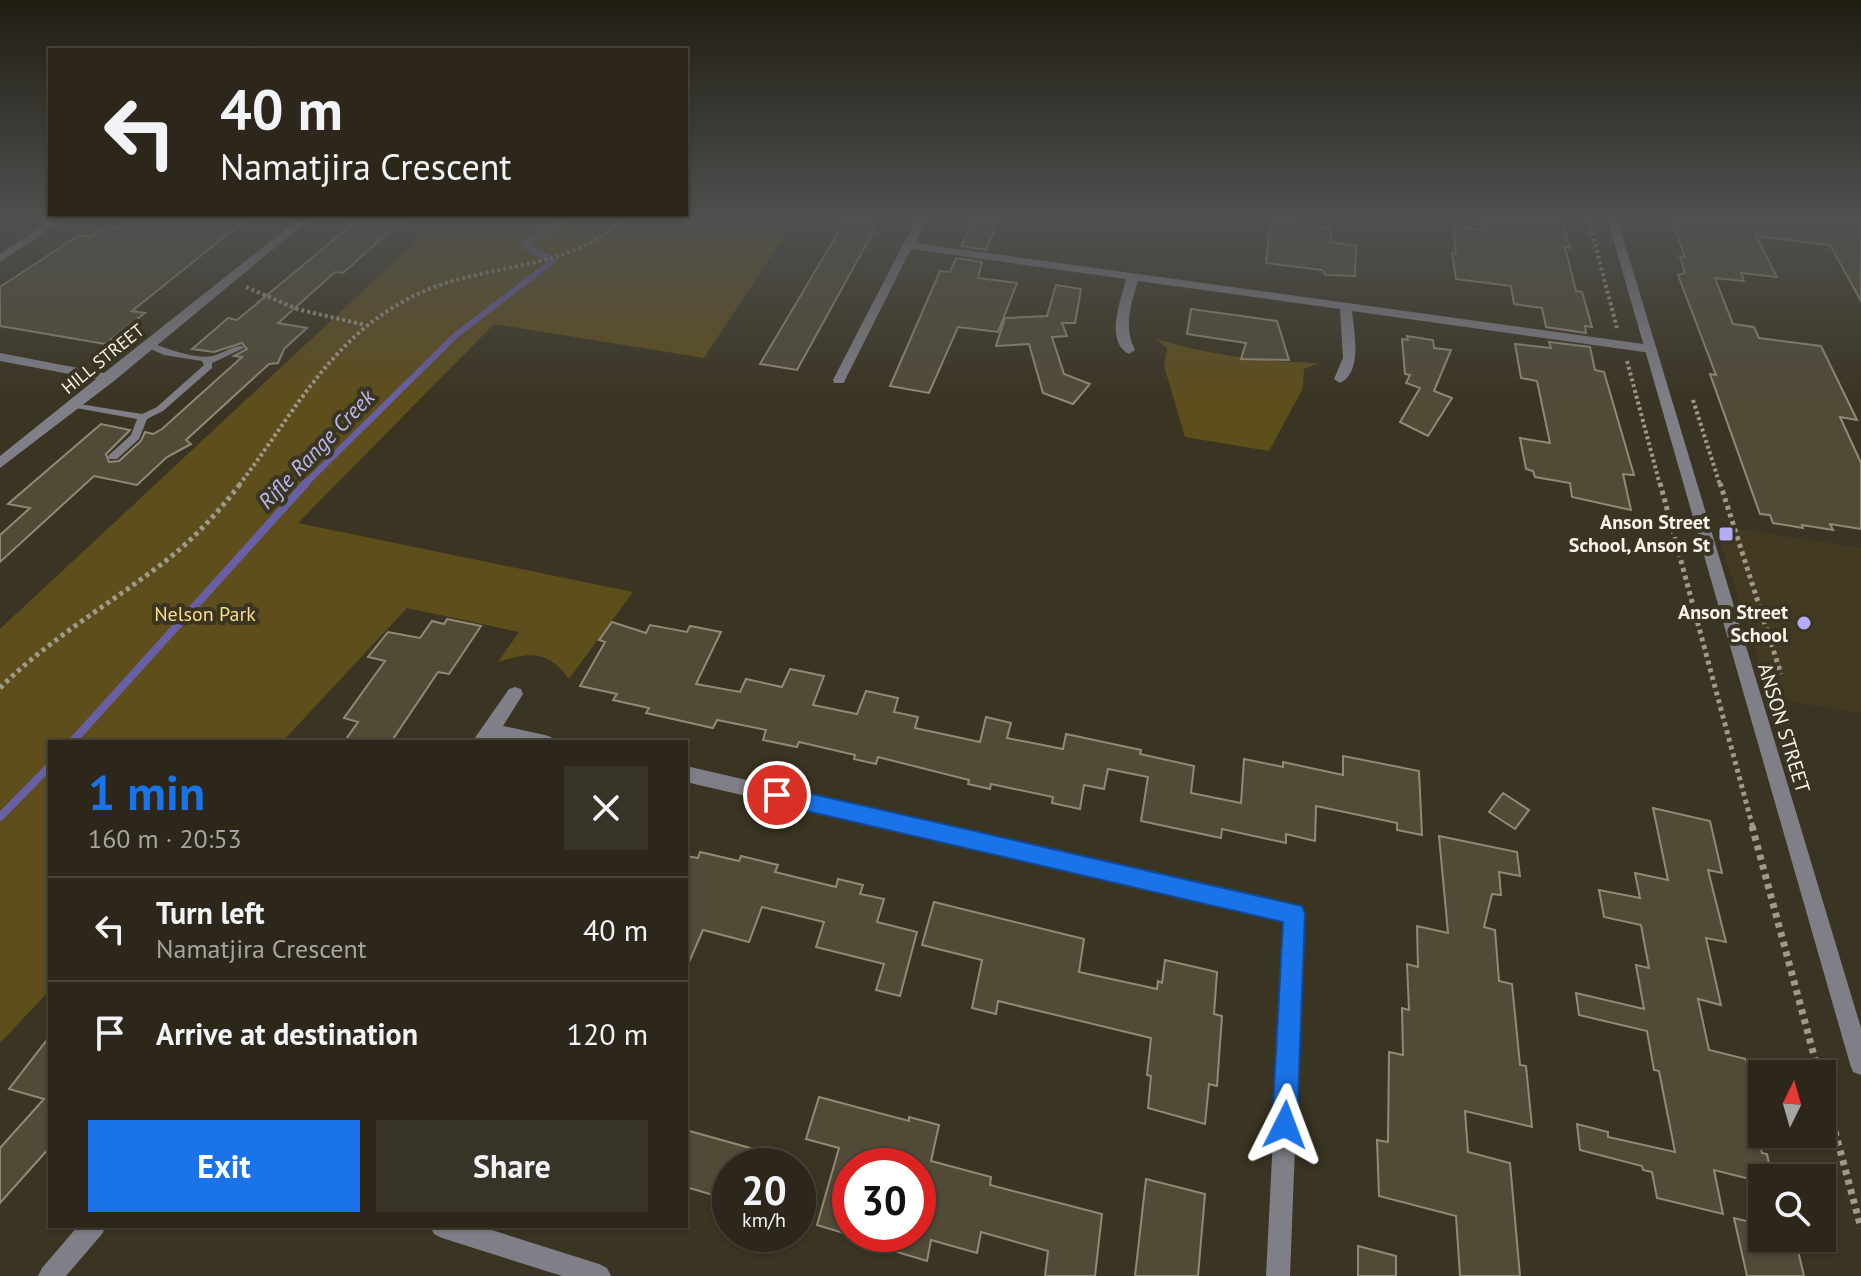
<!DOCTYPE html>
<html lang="en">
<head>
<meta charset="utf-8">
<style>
  body { margin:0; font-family:"PT Sans",sans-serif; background:#383327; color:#f1f3f6; height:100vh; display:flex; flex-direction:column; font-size:30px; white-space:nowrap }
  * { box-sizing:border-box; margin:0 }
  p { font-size:26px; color:#a6a5a2 }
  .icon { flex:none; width:44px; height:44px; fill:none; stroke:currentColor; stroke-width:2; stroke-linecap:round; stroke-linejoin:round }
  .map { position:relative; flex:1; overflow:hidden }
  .drawer { position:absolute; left:48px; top:740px; width:640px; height:488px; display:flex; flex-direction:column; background:#2c271a; border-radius:0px; box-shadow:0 2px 6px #0004,0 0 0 2px #484439 }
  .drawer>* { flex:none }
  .hud { position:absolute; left:48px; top:48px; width:640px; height:168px; border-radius:0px; box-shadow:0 2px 6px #0004,0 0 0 2px #484439; background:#2c271a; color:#f1f3f6; overflow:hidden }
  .needle { width:52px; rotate:5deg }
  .controls { position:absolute; left:1748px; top:1060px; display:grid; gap:16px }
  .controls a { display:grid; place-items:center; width:88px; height:88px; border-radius:0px; background:#2c271a; box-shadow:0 2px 6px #0004,0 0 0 2px #484439; font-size:40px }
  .speed { position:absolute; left:712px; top:1148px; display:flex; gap:16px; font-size:40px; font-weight:700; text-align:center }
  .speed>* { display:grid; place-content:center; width:104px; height:104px; border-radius:50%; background:#2c271a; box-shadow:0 2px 6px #0004,0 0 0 2px #484439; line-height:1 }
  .speed small { font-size:20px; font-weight:400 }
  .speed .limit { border:12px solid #d22; background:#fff; color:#111 }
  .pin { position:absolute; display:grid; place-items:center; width:68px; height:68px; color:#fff; margin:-34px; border:4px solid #fff; border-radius:50%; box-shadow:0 2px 8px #0007 }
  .me { position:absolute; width:88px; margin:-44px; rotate:3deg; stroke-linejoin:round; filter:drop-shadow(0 0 6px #0008) }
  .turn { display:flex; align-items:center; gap:28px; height:168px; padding:0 40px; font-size:36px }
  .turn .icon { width:104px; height:104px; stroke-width:2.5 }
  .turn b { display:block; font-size:56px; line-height:68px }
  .round { display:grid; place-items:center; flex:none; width:84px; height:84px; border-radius:0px; background:#383327 }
  .headline { display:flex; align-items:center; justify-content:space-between; height:136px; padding:0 40px }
  h1 { font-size:48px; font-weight:600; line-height:60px; color:#1a73e8 }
  .primary-button { display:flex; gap:16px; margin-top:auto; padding:16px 40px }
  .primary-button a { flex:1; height:92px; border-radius:0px; background:#1a73e8; color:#fff; font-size:32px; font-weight:600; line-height:92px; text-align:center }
  .primary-button a+a { background:#383327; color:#f1f3f6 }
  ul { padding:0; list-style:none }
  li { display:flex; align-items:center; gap:24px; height:104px; padding:0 40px; border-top:2px solid #484439 }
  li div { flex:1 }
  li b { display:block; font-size:30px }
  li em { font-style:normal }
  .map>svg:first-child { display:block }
</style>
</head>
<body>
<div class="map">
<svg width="1861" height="1276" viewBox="0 0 1861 1276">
  <rect width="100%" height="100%" fill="#3a3422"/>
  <path fill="#423a21" d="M1715,525L1861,548V713L1771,698Z"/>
  <path fill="#5d4e1c" d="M438,221H794L704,358L494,324L298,523L633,592L569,679C548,650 529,652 498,662L519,632L407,608L282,742H50V990L0,1043V629Z
    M1156,339C1217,356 1255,361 1318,363L1304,369L1303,388L1269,451L1185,437L1164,366L1167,348Z"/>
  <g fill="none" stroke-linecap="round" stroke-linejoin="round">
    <path stroke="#695fa4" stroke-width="6" d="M304,485L456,335L553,261L524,245L562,221"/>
    <path stroke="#695fa4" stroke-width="8" d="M72,742L306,483
      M0,817L50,766"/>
  </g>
  <path fill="#504a37" stroke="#908a75" stroke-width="2" d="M125,221H244L132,311L145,313L105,344L0,326V287L79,235L90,237L105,226L117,228Z
    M356,221H401L343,273L335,272L278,323L307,328L284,349L278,363L269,364L186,440L191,444L167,457L137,485L94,476L0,562V535L30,508L8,504L101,424L130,430L106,454L109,462L119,461L141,441L145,432L153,434L162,429L242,357L234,356L247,349L242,343L214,352L192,349L228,318L237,320Z
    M845,221H873L871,224L877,225L797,370L760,364Z
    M973,221H998L986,250L961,246Z
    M1270,221L1331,229V242L1356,246L1355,276L1326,275L1322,270L1266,263Z
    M1483,221H1562L1570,248L1565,247L1576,291L1582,292L1592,327L1585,326L1586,333L1546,327L1542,308L1514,304L1511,286L1456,279L1452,253L1456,254L1453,226L1482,230Z
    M1672,221H1861V301L1830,245L1756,236L1777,277L1741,273L1744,281L1715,278L1733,324L1754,327L1759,338L1821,346L1857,420L1840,417L1861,463V529L1830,524L1833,530L1802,525L1803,528L1773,523L1770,515L1760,514L1710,374L1716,375L1678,275L1685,273L1680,256L1685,257Z
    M956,258L982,262L978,278L1017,283L998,332L958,327L929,393L890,386L940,271L950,272Z
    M1056,285L1081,289L1075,323H1062L1067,336L1052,337L1064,374L1090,384L1073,404L1043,393L1029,344L996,346L1005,318L1047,316Z
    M1191,309L1277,321L1289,360L1241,359L1246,343L1187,334Z
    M1407,336L1433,340L1434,348L1451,350L1434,391L1452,398L1428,436L1400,422L1420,388L1406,383L1410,375L1405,374L1402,339L1408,340Z
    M1549,342L1590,347L1595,370L1604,372L1634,475L1623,474L1631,510L1572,497L1570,483L1535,477L1533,471L1526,469L1520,438L1550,443L1537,381L1521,378L1515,344L1551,348Z
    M447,619L481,626L449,674L438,672L391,742H344L358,722L344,718L385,661L368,657L388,632L420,638L432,621L444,624Z
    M612,622L646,633L650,625L687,632L690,626L721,632L696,684L740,692L746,679L782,687L790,669L824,676L813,705L857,714L866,691L898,698L894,712L918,717L915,728L980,742L986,717L1011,723L1007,738L1063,749L1066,734L1141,750L1140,754L1194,766L1191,793L1241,803L1244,759L1283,767V762L1343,775V756L1419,771L1422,835L1397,830V823L1316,806L1315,841L1286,834V843L1222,829L1221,838L1141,821L1148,777L1108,769L1104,789L1084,785L1080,809L1052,803L1053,797L991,784L990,789L968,784L969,780L878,757L876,764L854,759L855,755L799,742L797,747L763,740L766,730L717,720L713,728L646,713L649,708L613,700L617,694L580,686L605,642L599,640Z
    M1503,793L1529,810L1515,829L1489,812Z
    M1653,808L1710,821L1722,873L1708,870L1726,942L1706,938L1721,1005L1698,999L1709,1050L1746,1059L1758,1108L1751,1107L1762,1153L1767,1154L1772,1178H1762V1182L1714,1170L1723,1214L1657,1198L1652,1172L1643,1170L1642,1166L1580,1150L1577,1124L1608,1132V1137L1675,1152L1659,1071L1654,1070L1647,1031L1579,1015L1576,993L1644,1009L1636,965L1649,968L1641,925L1604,917L1599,890L1640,898L1635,873L1668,880Z
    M1439,836L1517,852L1520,876L1499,872L1501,895L1492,894L1484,927L1495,930L1499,981L1512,984L1520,1065L1526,1066L1532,1127L1465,1111L1468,1152L1510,1163L1520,1276H1460L1456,1216L1379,1196L1377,1140L1388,1142L1389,1052L1403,1055L1402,1008L1409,1010L1407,964L1418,967L1417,926L1448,933Z
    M700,852L739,861L741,856L778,865L775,872L836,887L838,879L863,885L860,894L884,899L877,922L917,932L900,996L876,990L884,964L816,947L824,922L762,907L749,942L703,930L686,969V856L698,858Z
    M934,902L1084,939L1079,972L1157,989L1158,981L1162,983L1165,960L1217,972L1214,1014L1222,1016L1217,1086L1209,1084L1205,1124L1148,1108L1151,1076L1147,1075L1151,1038L998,1001L996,1014L972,1008L982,960L922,945Z
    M50,1036V1147L0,1203V1148L44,1099L9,1089Z
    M819,1097L909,1121V1117L939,1125L931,1161L991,1177L990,1185L1102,1214L1095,1276H1045L1048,1251L981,1232L977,1253L931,1240L927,1261L854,1239V1234H918V1166H850V1235L817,1225L839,1148L806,1139Z
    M686,1130L793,1160L792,1166H730V1200L686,1187Z
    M1146,1179L1205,1194L1198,1276H1135Z
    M1734,1218L1762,1225V1238H1795L1804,1276H1747Z
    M1358,1246L1396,1256V1276H1358Z"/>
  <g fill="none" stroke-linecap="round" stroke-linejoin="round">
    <path stroke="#9f9a8c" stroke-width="4" stroke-dasharray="3 3" stroke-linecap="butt" d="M1589,221L1617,328
      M246,287L297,309L365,325
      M1627,361L1660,485
      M1693,400L1720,485
      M239,485C297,410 335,328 427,290C492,263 568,270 621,221"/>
    <path stroke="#9f9a8c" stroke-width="5" stroke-dasharray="4 4" stroke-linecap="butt" d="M1660,483L1753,828
      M1720,483L1781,674
      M0,688C51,637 112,603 168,559C196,537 219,511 241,483"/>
    <path stroke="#9f9a8c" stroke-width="7" stroke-dasharray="5 5" stroke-linecap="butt" d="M1752,826L1819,1074
      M1822,1083L1861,1228"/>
    <path fill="#807f88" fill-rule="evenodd" d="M149,342C165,348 197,360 212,356C223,354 231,346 242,346L244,348L212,363V368L163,411L147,419L139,439L117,459H109L108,457L109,455L131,435L137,419L76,408L71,405L73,403L142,414L157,407L204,365L202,361L164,355L146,347L144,345Z"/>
    <path fill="#807f88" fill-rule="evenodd" d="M49,221H61L0,262V254Z
      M296,221H307L114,381L0,468V456L96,379L0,361V353L104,373Z
      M915,221H925L915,243L1651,345L1657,349L1651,353L1352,311C1354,331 1363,372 1340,383L1334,379L1343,358L1340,309L1138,281C1131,304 1123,327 1135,350L1129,354C1104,341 1121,300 1126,279L911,249L845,380L844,383H834L833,380Z
      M515,687L521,689L523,694L503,726L545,735L551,737L554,742H513L495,738L491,742H472L509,689Z
      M686,766L1301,907L1304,914L1290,1276H1266L1284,921L686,782Z
      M78,1226H106L102,1234L66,1276H38L42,1268Z
      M430,1226H479L599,1264L607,1268L611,1276H562L442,1238L434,1234Z"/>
    <path fill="#807f88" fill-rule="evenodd" d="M1608,221H1618L1861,1028V1075L1853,1072L1850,1064Z"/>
  </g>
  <linearGradient id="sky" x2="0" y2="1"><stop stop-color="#201d13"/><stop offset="0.55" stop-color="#4f504f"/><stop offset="1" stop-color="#4f504f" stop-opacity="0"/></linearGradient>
  <rect width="1861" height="399" fill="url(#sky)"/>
  <path fill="#1a73e8" stroke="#114b97" stroke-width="2" d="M777,786L1302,906L1305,914L1297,1125L1293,1134L1285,1138L1276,1134L1272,1125L1283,922L777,804L770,802L767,795L770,789Z"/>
  <g fill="#b5acf8" stroke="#3a3422" stroke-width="3">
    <rect x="1718" y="526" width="16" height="16" rx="4"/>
    <circle cx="1804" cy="623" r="8"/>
  </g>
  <g text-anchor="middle" stroke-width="8" stroke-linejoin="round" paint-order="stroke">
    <g font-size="18" fill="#f7f3e8" stroke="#3a3422">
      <text transform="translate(103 359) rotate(-39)" y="6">HILL STREET</text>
    </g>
    <g font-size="20" font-weight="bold" fill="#f7f3e8" stroke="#3a3422" text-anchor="end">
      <text x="1710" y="529">Anson Street<tspan x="1710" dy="23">School, Anson St</tspan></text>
      <text x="1788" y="619">Anson Street<tspan x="1788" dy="23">School</tspan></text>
    </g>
    <g font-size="20" fill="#fade89" stroke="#3a3422">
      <text x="205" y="621">Nelson Park</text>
    </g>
    <g font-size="20" fill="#f7f3e8" stroke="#3a3422">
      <text transform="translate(1784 728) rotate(73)" y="7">ANSON STREET</text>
    </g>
    <g font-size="22" font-style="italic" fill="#bdb8f2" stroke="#3a3422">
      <text transform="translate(316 449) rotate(-46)" y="8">Rifle Range Creek</text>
    </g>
  </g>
</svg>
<div class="controls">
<a><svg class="needle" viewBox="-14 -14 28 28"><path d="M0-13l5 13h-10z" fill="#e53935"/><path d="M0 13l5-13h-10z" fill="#a6a5a2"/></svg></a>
<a><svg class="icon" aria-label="search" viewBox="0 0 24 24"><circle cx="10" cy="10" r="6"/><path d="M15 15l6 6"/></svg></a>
</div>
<div class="speed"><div>20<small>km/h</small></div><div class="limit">30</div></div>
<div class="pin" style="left:777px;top:795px;background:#d93025"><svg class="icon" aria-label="arrive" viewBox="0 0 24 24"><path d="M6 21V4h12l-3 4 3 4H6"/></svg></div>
<svg class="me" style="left:1285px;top:1125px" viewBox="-20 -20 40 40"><path d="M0-17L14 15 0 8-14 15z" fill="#1a73e8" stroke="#fff" stroke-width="4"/></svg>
<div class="hud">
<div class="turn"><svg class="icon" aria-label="left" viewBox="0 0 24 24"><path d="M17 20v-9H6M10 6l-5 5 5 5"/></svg><div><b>40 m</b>Namatjira Crescent</div></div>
</div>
<section class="drawer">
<div class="headline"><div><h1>1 min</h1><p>160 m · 20:53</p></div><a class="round"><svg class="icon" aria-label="close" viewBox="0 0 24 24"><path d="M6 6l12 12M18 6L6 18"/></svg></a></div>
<ul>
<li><svg class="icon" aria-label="left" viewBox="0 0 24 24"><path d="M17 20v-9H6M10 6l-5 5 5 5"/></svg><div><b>Turn left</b><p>Namatjira Crescent</p></div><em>40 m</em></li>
<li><svg class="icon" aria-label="arrive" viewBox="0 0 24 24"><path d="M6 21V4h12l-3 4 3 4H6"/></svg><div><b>Arrive at destination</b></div><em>120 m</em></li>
</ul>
<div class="primary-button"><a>Exit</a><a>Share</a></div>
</section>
</div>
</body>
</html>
